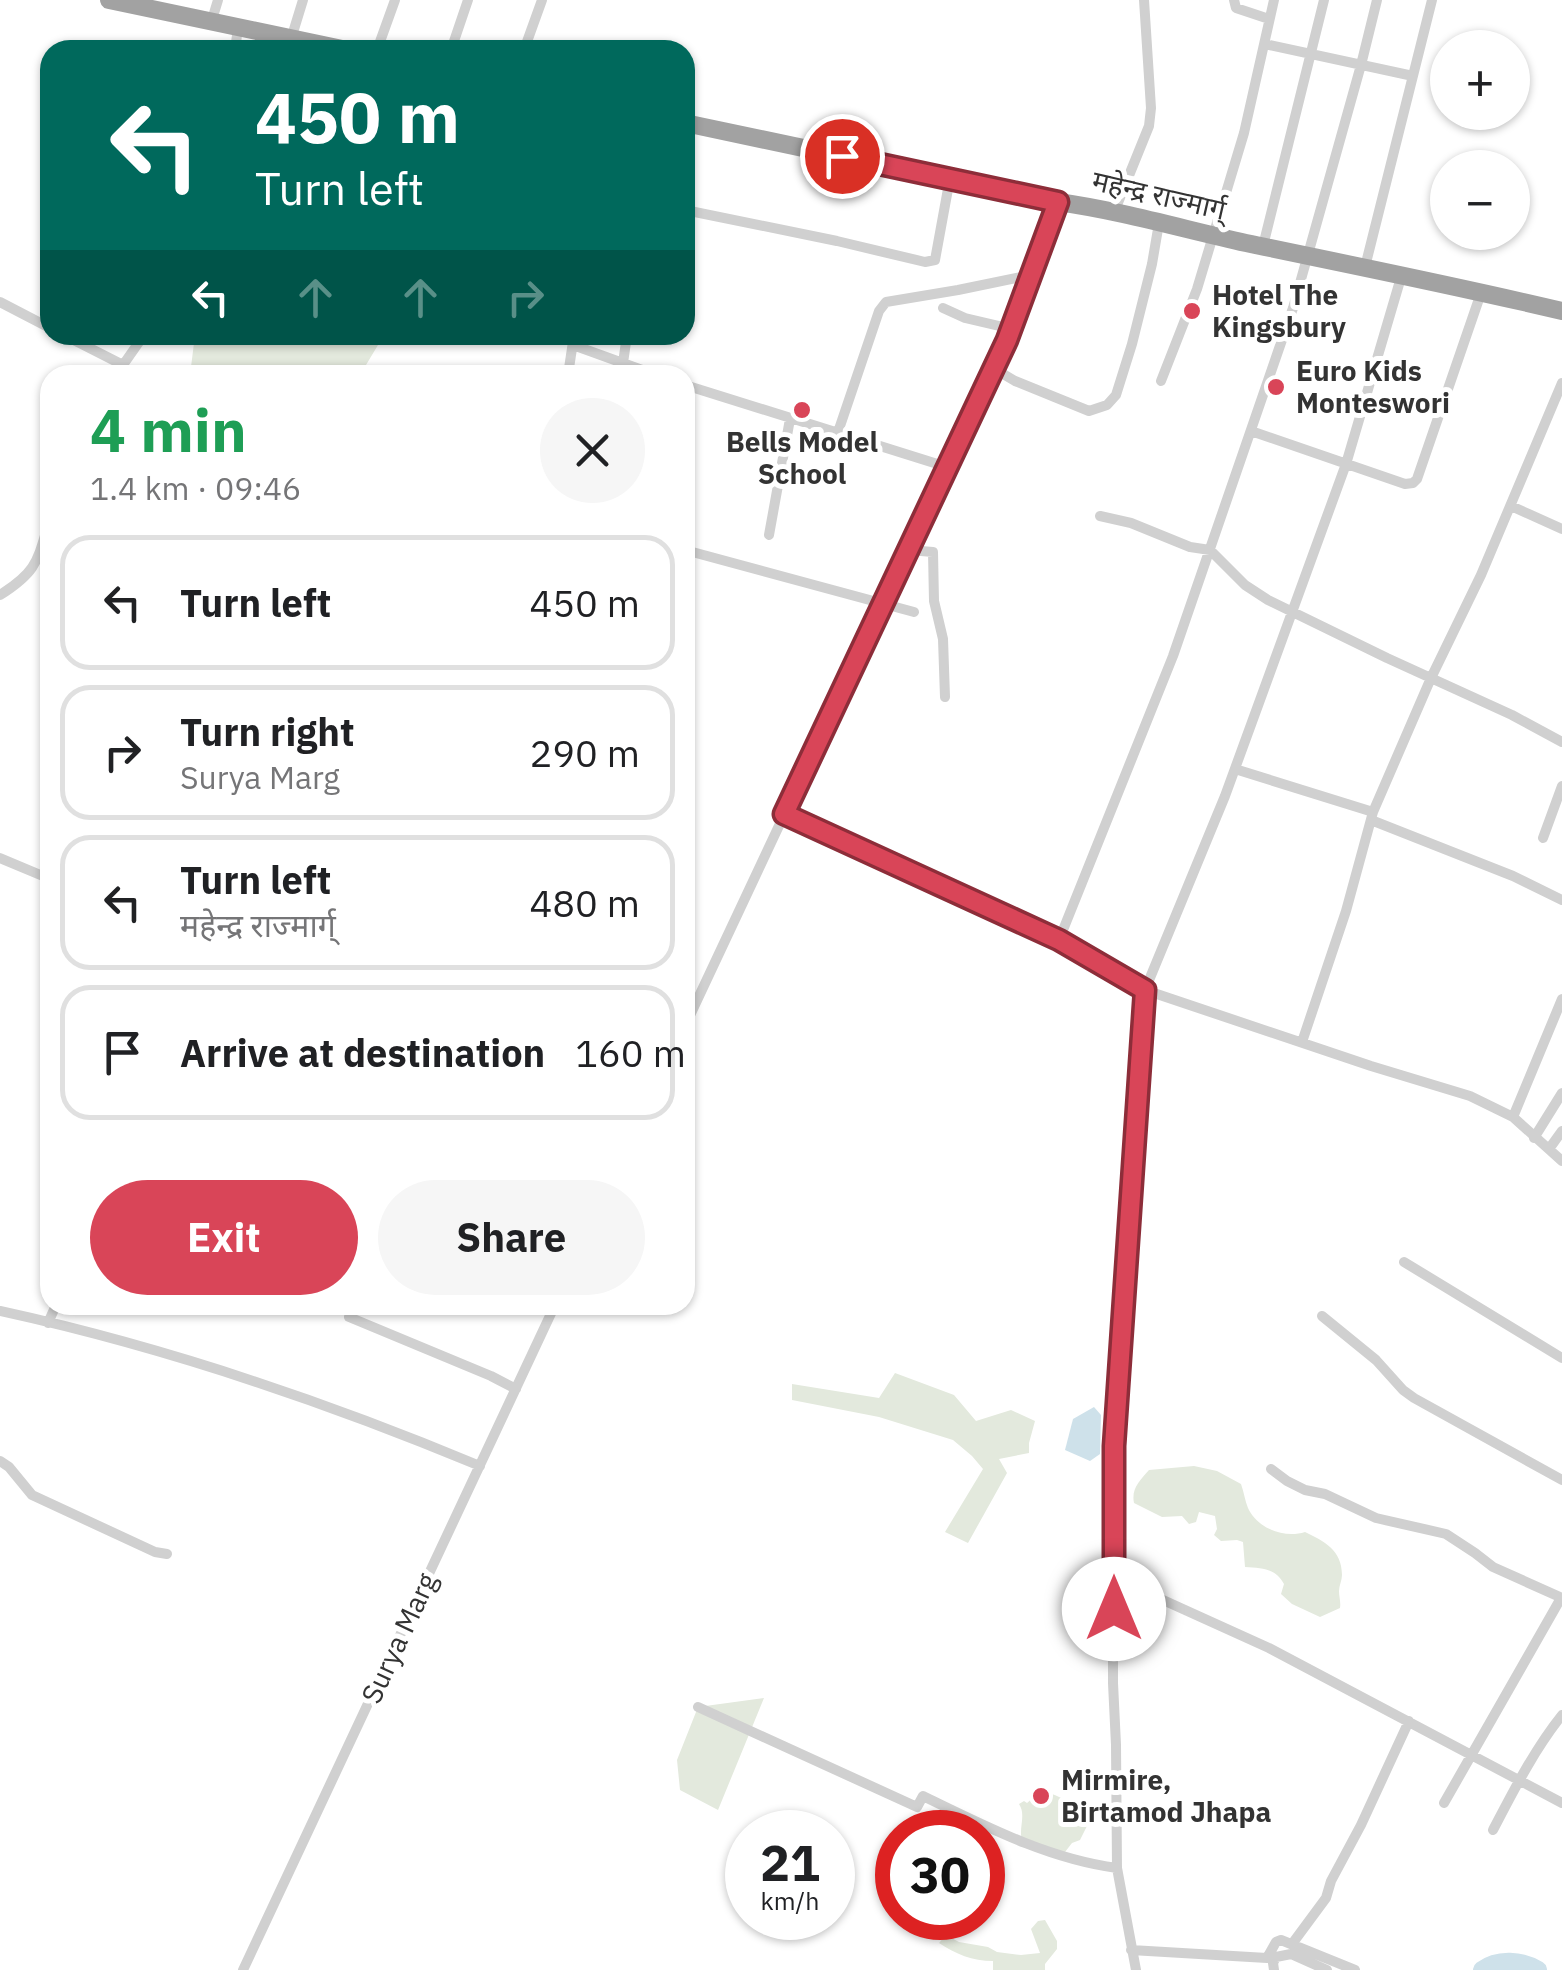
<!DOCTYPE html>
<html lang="en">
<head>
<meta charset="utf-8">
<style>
  body { margin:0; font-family:"IBM Plex Sans","Noto Sans Devanagari",sans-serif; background:#f6f6f6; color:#202124; height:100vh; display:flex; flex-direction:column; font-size:38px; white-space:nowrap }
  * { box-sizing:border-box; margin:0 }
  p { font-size:32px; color:#757577 }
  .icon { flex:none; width:55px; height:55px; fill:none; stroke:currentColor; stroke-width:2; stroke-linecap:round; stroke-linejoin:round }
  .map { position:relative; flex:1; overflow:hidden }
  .drawer { position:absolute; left:40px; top:365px; width:655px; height:950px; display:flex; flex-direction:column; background:#fff; border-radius:30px; box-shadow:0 2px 8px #0004 }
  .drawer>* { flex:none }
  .banner { position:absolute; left:40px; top:40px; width:655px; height:305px; border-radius:30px; box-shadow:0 2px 8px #0004; background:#00695c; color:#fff; overflow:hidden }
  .fabs { position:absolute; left:1430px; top:30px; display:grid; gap:20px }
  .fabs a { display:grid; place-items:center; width:100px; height:100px; border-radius:50%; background:#fff; box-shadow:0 2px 8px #0004; font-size:50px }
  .speed { position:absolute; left:725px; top:1810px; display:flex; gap:20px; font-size:50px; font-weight:700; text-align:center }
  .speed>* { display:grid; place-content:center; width:130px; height:130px; border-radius:50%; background:#fff; box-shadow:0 2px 8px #0004; line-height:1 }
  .speed small { font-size:25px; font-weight:400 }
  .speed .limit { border:15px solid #d22; background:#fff; color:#111 }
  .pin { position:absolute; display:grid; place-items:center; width:85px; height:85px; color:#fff; margin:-42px; border:5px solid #fff; border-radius:50%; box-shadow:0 2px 10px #0007 }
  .me { position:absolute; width:110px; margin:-55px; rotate:0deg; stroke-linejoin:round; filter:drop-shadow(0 0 8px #0008) }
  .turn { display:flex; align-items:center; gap:35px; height:210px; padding:0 50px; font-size:45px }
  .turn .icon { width:130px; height:130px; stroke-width:2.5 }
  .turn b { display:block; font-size:70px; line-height:85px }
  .lanes { display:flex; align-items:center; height:95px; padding:0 50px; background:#0003; justify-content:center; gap:50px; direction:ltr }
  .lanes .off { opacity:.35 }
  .round { display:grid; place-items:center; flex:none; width:105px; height:105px; border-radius:52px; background:#f6f6f6 }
  .head { display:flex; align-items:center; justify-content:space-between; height:170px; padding:0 50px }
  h1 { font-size:60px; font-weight:700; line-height:75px; color:#1e9e55 }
  .primary-button { display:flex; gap:20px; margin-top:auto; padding:20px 50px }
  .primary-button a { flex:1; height:115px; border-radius:60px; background:#d94558; color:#fff; font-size:40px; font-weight:700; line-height:115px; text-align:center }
  .primary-button a+a { background:#f6f6f6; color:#202124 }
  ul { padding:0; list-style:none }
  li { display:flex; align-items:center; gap:30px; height:135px; margin:0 20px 15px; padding:0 30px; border:5px solid #e0e0e0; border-radius:30px }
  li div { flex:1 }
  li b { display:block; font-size:38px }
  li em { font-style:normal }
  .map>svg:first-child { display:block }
</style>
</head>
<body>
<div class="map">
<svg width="1562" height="1970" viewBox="0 0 1562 1970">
  <rect width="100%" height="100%" fill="#fff"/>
  <path fill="#e3e9dd" d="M195,335H384L360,375H190Z
    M895,1373L954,1395L976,1421L1011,1410L1035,1421L1029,1443V1453L999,1459L1007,1473L968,1543L945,1532L983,1469L972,1456L953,1440L879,1417L792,1400V1384L879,1398Z
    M1194,1466L1217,1471L1241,1484C1244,1492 1245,1501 1248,1508C1257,1528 1284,1539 1305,1532C1324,1541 1342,1550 1342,1575C1342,1580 1339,1586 1339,1591C1339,1597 1341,1602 1340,1608L1320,1617L1292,1604L1281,1594L1284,1584C1275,1568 1262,1568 1245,1567L1243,1542L1237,1540L1221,1541L1214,1535L1217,1529L1215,1516L1199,1512L1196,1522L1189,1524L1182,1516L1162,1517L1134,1503C1131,1489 1140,1480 1149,1470Z
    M764,1698L718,1810L680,1790L677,1760L698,1707Z
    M1041,1791C1062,1795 1075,1806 1089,1822L1080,1840L1072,1843L1065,1852L1023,1843C1017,1830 1027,1816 1019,1804L1024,1801L1027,1803Z
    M916,1918H955L942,1924L940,1930C928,1935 924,1934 914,1925Z
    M1045,1920L1057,1941V1949L1045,1964V1970H993V1961C972,1961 956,1954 939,1943L946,1935L959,1942L988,1947L997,1952L1021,1955L1040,1953L1031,1929L1038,1921Z"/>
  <path fill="#cee1ea" d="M1094,1407L1101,1415L1100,1454L1090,1461L1065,1450L1073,1419Z"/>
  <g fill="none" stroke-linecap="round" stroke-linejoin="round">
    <path stroke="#cee1ea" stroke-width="18" d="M1482,1970C1498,1958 1522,1960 1538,1970"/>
    <path stroke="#d0d0d0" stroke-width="10" d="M1234,0L1236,8L1269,19
      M211,23L218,0
      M291,39L303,0
      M1265,44L1413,76
      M235,50L238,28
      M377,50L395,0
      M451,50L468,0
      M524,50L542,0
      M685,210L837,241L925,262L935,260L950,178
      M1115,210L1149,126L1151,108L1144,0
      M1263,246L1324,0
      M1365,267L1432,0
      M0,302L50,328
      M943,308L965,318L1012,329
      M64,335L123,365
      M573,345L656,375
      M623,363L627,335
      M993,368L1015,381L1089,411L1107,405L1116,395L1132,344L1152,264L1159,223
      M116,375L144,335
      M568,375L574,335
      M1161,381L1197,289L1244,133L1274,0
      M685,385L947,467
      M1251,431L1405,484L1413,483L1417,479L1481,293
      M837,435L879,311L886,302L958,290L1031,275
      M1511,506L1562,529
      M1100,516L1131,523L1190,547L1210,550L1245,585L1268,600L1387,658L1512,715L1562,742
      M769,535L790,419
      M685,550L914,612
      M909,550L933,552L934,601L943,639L945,697
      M0,595C38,571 37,561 50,519
      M1235,769L1373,812
      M784,814L1059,940L1145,990L1371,1066L1470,1096L1513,1117
      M1371,820L1513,876L1562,900
      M1543,838L1562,786
      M0,858L50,879
      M1059,940L1173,656L1293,308L1361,65L1377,0
      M1562,999L1513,1117L1562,1161
      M685,1026L1007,340L1058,202
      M1302,1042L1346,911L1373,812L1431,678L1481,575L1562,383
      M1534,1138L1562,1093
      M1549,1149L1562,1131
      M1404,1262L1562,1358
      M0,1311C165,1347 324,1401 480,1466
      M1322,1316L1376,1360L1403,1390L1414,1398L1562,1480
      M349,1317L491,1376L516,1389
      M48,1323L56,1305
      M0,1461L9,1467L32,1495L155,1552L167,1554
      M1271,1469L1287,1481L1305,1490L1325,1494L1376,1518L1446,1534L1475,1553L1493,1567L1562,1598
      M1113,1582L1163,1600L1269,1648L1562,1803
      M698,1707L917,1807L923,1796C985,1826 1048,1859 1117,1868
      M1444,1803L1561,1598
      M1493,1830C1514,1790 1534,1750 1562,1715
      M1292,1944L1326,1898L1331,1881L1361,1825L1409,1721
      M1131,1950L1267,1958L1276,1942L1281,1940L1355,1970
      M243,1970L555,1305
      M1136,1970L1117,1868L1116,1745L1113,1683V1564L1115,1446L1145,990L1225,796L1346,464L1402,274
      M1274,1970L1273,1963L1276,1957L1291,1954L1327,1970"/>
    <path stroke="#a2a2a2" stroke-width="18" d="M109,0L347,50
      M685,123L1058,202C1122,211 1183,229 1246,243C1351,265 1457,286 1562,311"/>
  </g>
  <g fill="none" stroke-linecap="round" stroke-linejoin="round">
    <defs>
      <path id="route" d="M842,156L1058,202L1007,340L784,814L1059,940L1145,990L1114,1446V1609"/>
    </defs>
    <use href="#route" stroke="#8d2d39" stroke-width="25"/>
    <use href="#route" stroke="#d94558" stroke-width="18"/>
  </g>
  <g fill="#d94558" stroke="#fff" stroke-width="4">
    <circle cx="1192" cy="311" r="10"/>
    <circle cx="1276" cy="387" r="10"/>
    <circle cx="802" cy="410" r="10"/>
    <circle cx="1041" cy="1796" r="10"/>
  </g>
  <g text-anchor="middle" stroke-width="10" stroke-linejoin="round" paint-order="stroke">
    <g font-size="28" fill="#333" stroke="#fff">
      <text transform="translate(1159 195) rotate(13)" y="10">महेन्द्र राज्मार्ग्</text>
      <text transform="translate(399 1638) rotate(-65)" y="10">Surya Marg</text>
    </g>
    <g font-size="28" font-weight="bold" fill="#333" stroke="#fff" text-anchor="start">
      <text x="1212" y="305">Hotel The<tspan x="1212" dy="32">Kingsbury</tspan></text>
      <text x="1296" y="381">Euro Kids<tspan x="1296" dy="32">Monteswori</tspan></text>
      <text x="802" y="452" text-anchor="middle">Bells Model<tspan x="802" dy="32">School</tspan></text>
      <text x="1061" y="1790">Mirmire,<tspan x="1061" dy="32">Birtamod Jhapa</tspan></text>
    </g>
  </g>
</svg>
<div class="fabs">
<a>+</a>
<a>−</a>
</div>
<div class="speed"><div>21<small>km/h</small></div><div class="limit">30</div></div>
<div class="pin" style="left:842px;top:156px;background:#d93025"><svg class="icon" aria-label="arrive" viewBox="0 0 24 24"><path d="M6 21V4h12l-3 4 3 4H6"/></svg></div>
<svg class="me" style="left:1114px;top:1609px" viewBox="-20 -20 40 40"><circle r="19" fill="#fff"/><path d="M0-13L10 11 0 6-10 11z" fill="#d94558"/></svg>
<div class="banner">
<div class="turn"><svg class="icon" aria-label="left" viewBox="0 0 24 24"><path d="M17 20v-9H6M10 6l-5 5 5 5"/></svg><div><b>450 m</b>Turn left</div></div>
<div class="lanes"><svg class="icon" aria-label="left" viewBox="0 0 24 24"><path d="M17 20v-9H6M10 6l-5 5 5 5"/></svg><svg class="icon off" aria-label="ahead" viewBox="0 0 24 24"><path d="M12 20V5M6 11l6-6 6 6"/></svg><svg class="icon off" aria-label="ahead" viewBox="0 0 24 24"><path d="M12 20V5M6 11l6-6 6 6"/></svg><svg class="icon off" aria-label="right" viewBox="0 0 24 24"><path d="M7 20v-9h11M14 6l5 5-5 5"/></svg></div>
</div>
<section class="drawer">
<div class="head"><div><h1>4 min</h1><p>1.4 km · 09:46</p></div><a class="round"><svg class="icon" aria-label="close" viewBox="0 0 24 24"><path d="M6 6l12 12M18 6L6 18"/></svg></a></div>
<ul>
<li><svg class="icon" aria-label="left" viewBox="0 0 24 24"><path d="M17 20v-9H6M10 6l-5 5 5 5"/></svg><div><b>Turn left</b></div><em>450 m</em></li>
<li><svg class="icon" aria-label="right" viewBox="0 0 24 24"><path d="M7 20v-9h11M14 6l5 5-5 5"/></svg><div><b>Turn right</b><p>Surya Marg</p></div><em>290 m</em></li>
<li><svg class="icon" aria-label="left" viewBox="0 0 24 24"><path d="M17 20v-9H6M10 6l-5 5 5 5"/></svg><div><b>Turn left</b><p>महेन्द्र राज्मार्ग्</p></div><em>480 m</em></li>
<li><svg class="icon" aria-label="arrive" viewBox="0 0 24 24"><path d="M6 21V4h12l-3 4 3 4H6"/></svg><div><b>Arrive at destination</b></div><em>160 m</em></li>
</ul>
<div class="primary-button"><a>Exit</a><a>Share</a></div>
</section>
</div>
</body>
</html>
